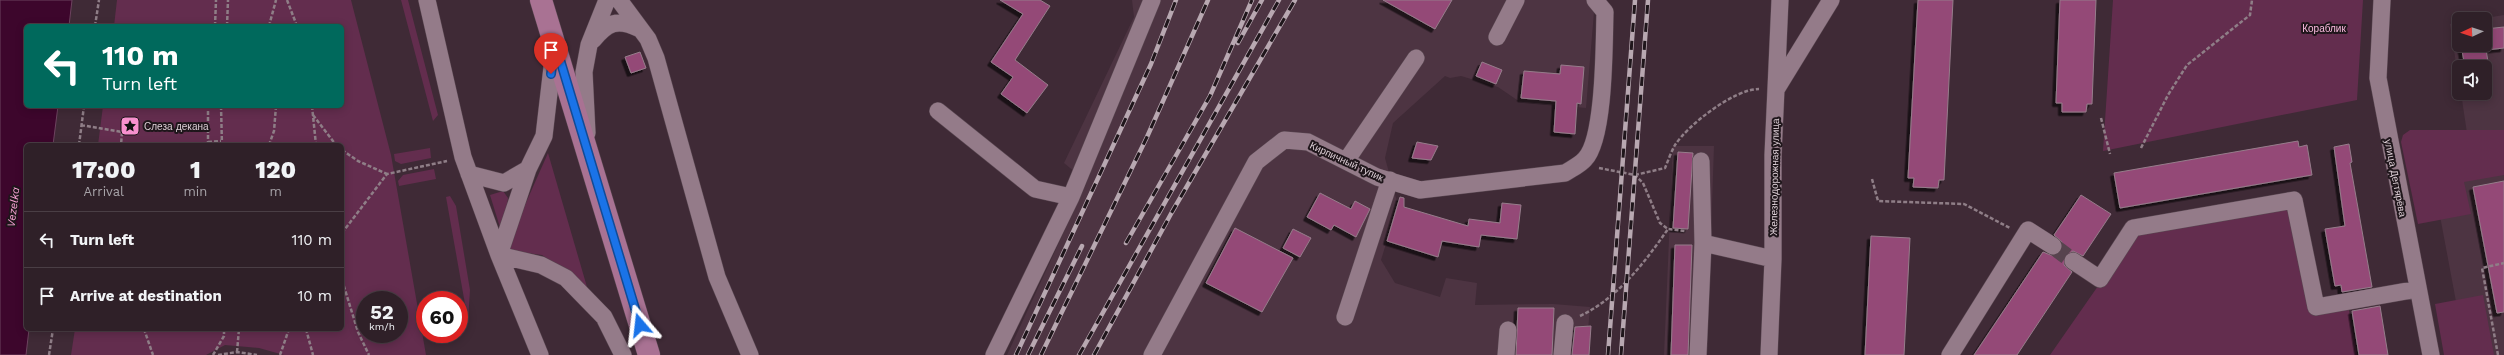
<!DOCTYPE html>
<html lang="en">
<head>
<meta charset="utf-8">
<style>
  body { margin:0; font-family:"Work Sans",sans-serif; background:#372830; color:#f1f3f6; height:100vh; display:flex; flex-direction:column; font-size:15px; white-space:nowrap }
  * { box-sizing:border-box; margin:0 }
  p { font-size:13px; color:#a7a3a8 }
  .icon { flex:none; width:22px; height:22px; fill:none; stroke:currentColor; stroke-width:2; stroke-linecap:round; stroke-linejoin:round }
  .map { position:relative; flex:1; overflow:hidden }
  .drawer { position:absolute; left:24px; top:143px; width:320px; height:188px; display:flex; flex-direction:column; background:#2f2028; border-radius:6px; box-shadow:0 2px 10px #0003,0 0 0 1px #4a3e45 }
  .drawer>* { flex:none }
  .hud { position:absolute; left:24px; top:24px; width:320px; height:84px; border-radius:6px; box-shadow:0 2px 10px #0003,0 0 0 1px #4a3e45; background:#00695c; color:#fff; overflow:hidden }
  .needle { width:26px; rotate:267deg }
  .tools { position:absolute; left:2452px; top:12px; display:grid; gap:8px }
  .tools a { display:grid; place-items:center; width:40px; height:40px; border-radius:6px; background:#2f2028; box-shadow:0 2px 10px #0003,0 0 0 1px #4a3e45; font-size:20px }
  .speed { position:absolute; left:356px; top:291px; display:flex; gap:8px; font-size:20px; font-weight:700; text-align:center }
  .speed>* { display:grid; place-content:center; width:52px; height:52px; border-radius:50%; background:#2f2028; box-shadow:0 2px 10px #0003,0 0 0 1px #4a3e45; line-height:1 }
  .speed small { font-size:10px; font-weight:400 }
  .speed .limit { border:6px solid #d22; background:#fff; color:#111 }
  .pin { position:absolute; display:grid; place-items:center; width:34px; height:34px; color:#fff; margin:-41px -17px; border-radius:50% 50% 50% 0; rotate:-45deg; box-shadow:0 0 4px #0007 }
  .pin .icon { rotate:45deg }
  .me { position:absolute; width:44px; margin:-22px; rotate:343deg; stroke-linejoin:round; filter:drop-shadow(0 0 3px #0008) }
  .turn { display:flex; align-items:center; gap:14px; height:84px; padding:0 12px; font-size:18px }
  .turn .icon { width:52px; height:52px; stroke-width:2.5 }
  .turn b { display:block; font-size:28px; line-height:34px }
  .eta { display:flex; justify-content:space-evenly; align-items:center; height:68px; text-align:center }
  .eta b { font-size:24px; font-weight:800; line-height:28px }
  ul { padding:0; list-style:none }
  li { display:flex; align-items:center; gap:12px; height:56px; padding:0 12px; border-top:1px solid #4a3e45 }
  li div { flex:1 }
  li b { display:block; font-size:15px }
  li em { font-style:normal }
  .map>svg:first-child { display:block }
</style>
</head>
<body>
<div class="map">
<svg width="2504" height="355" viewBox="0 0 2504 355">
  <defs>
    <filter id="shadow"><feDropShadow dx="-3.5" dy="3.5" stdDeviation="0" flood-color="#0009"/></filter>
  </defs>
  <rect width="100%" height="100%" fill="#3f2a36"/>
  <path fill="#4d3442" d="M1132,0H1595L1586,108L1520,102L1498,87L1461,76L1450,78L1445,76L1393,123L1385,158L1398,205L1381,260L1395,283L1440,297L1446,278L1477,283L1475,305L1553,304L1590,307L1586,355H1007L1087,182L1064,163L1134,17Z
    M2504,15V355H2466L2426,141L2467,133L2461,93H2485V67H2459V83L2450,24L2459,22V45H2485V19H2479Z
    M1673,146H1714L1707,355H1664Z"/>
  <path fill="#632d4e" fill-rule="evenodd" d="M117,0H351L391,155L426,355H284L259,348L225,345L206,355H71L75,329H342V145H98L103,106H342V26H114ZM365,300H399V334H365Z
    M401,0H408L438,115L433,121Z
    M2113,0H2363L2357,100L2103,151Z
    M2410,130H2504V175L2464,182L2471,214L2418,224L2401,142L2403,135Z
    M430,148L431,158L401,164L395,161L394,154Z
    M548,153L587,287L585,289L568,272L542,255L505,250Z
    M434,169L436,179L399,186L398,181L403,175Z
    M503,191L508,198L503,237L490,195Z
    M450,196L456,206L470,290L468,321L446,197Z
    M2292,204L2314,309L2348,305L2357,355H2050L2137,230Z
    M2483,295L2494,355H2444L2435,304Z"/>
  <path fill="#3d062c" stroke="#6d435f" d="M0,0H72L69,26H26V106H58L53,145H26V329H29L26,355H0Z"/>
  <path fill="#944977" stroke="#967d8b" filter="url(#shadow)" d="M1000,0H1040L1050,6L1015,60L1048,85L1027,113L1001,94L1013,77L991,62L1023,14Z
    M1383,0H1452L1435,29Z
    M1918,0H1953L1944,180H1939L1938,188L1913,187L1914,178H1908Z
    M2060,0H2096L2092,104H2087L2086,112H2062V103H2056Z
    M2504,27V48L2486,50L2489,67H2465L2461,45H2485V29Z
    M640,52L646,68L631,73L625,57Z
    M1482,62L1502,70L1496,84L1476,76Z
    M1561,65L1584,67L1581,104L1577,103L1575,134L1554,132L1556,101L1521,98L1524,71L1560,74Z
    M2298,141L2299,147L2307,145L2312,175L2120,208L2114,173Z
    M1417,142L1438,146L1431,160L1412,158Z
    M2349,144L2352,162L2350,163L2372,287L2342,292L2341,285L2335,286L2325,229L2345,226L2334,147Z
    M1678,152L1693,153L1688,229L1673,228Z
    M2504,181V312L2497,313L2473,187Z
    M1320,193L1351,209L1355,201L1370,209L1356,237L1334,225L1331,230L1307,217Z
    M2081,195L2111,214L2083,256L2073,251L2065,256L2064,265L2072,272L2017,355H1974L2043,252L2053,256L2061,252L2062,242L2054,235Z
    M1400,197L1404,198V207L1468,226L1469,219L1500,223L1502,203L1521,205L1517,239L1481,235L1479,247L1442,241L1438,257L1387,241Z
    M1235,228L1293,258L1262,312L1206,283Z
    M1293,229L1311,238L1300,257L1283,248Z
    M1871,236L1910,238L1904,355H1865Z
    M1675,245H1692L1688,355H1671Z
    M2380,306L2388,355H2359L2352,311Z
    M1518,308H1554L1552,355H1516Z
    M1591,326L1589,355H1572L1575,327Z"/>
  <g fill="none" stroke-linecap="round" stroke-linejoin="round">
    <path stroke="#57434e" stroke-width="17" stroke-dasharray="17 8" stroke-linecap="butt" d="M2053,246L2073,261"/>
    <defs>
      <path id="minor" d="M427,0L463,157L499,255L540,355
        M619,0L648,39L656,58L717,277L750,355
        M2382,0L2378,78L2431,355
        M1497,37L1516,0
        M593,40C607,23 617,18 638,28
        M1777,88L1831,0
        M938,111L1035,189L1071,197
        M587,133L584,72L589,45L607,0
        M1346,161L1416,58
        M1701,161L1703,243
        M469,174L504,183L528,169
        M499,255L528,169L544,136L554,50
        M499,255L541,265L566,278L604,317L623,355
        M2073,261L2100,279L2133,228L2294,200L2316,307L2418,289
        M1345,317L1390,180
        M994,355L1071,197L1152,0
        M1152,355L1256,162L1284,140L1308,142L1377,177L1420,190L1565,173C1571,169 1580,165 1585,159C1605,138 1604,43 1605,12L1595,0
        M1506,355L1508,330
        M1562,355L1565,323
        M1698,355L1703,243L1773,259
        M1769,355L1773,259V155L1780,0
        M1950,355L2028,230L2053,246"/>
      <path id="major" d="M541,0L649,355"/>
    </defs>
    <use href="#minor" stroke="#594751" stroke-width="18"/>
    <use href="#major" stroke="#594751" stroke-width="23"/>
    <path stroke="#8f7e87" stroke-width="2.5" stroke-dasharray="4 2" stroke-linecap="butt" d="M287,0L297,26
      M95,26L99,0
      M215,26L216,0
      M227,26L228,0
      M269,26L276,0
      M221,106L222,145
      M312,106L316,145
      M313,115L336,145
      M2101,118L2110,154
      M81,125L122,132L121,145
      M208,142L221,141
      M79,145L84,106
      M208,145V106
      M269,145L274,131L276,106
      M2141,148L2168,95L2187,65L2250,15L2252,0
      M342,150L358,161L387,174
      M1599,168L1635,175L1643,183L1660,223L1668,229L1685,231
      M1635,175L1665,168C1668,161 1671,152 1675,145C1688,125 1734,89 1759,89
      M1872,179L1878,201L1964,204L2010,228
      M342,233L387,174L447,161
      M342,280L358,332L369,355
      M1580,316C1618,298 1645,262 1668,229
      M144,329L153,355
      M306,329L313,355
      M237,352L239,329
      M49,355L53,329
      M213,355L224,336V329
      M218,355L237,352L257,355
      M280,355L289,329
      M2498,355L2482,268L2504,263"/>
    <use href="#minor" stroke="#947b89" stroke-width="17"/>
    <use href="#major" stroke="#a97293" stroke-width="22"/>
    <defs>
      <path id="rail" d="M1238,43L1262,0
        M1126,243L1210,96L1252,0
        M1016,355L1151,64L1176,0
        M1028,355L1082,246
        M1041,355L1147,137L1208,0
        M1079,355L1279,0
        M1094,355L1172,212L1295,0
        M1608,355L1635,0
        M1621,355L1648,0"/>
    </defs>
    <use href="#rail" stroke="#b8a8b1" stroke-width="4.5"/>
    <use href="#rail" stroke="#1f161b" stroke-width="3" stroke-dasharray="9" stroke-linecap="butt"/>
  </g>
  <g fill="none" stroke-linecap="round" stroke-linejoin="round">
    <defs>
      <path id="route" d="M551,74L555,43L640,325"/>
    </defs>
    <use href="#route" stroke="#114b97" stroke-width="10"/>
    <use href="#route" stroke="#1a73e8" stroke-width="7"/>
  </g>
  <defs>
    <symbol id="sight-square" viewBox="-11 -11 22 22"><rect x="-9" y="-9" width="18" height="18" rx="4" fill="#f790ce" stroke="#1f161b"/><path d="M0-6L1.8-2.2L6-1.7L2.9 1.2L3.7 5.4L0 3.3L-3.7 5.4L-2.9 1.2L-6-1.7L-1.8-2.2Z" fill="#111"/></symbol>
  </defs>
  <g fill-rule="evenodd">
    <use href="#sight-square" x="119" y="115" width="22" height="22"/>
  </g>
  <g text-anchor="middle" stroke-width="4" stroke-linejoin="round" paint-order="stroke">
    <g font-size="10" fill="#fcbbe0" stroke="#1f161b">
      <text x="2324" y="32">Кораблик</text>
    </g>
    <g font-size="10" fill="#ded0d7" stroke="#1f161b" text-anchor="start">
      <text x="144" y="130">Слеза декана</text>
    </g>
    <g font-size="10" fill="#ded0d7" stroke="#1f161b">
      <text transform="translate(1347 161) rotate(25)" y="4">Кирпичный тупик</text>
      <text transform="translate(1774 177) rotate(-89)" y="4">Железнодорожная улица</text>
      <text transform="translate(2396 178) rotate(79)" y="4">улица Дегтярёва</text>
    </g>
    <g font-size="11" font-style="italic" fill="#faa5d7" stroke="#1f161b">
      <text transform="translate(13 207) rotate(-83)" y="4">Vezelka</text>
    </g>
  </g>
</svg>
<div class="tools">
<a><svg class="needle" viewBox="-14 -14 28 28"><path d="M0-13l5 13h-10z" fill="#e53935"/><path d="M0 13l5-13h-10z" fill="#a7a3a8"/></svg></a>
<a><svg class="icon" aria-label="sound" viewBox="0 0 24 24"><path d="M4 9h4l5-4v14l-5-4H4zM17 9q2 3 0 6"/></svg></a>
</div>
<div class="speed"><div>52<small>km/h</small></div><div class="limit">60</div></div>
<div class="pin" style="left:551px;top:74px;background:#d93025"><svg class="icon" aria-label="arrive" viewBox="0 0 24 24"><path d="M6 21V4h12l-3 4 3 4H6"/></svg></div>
<svg class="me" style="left:640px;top:325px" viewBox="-20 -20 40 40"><path d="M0-17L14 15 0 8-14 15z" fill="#1a73e8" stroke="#fff" stroke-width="4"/></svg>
<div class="hud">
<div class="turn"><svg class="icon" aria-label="left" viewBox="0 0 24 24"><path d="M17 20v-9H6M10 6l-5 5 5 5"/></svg><div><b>110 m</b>Turn left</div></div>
</div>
<section class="drawer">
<div class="eta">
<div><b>17:00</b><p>Arrival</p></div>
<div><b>1</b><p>min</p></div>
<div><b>120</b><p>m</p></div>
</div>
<ul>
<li><svg class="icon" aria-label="left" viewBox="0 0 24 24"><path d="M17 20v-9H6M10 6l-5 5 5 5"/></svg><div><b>Turn left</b></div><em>110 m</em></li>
<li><svg class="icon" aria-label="arrive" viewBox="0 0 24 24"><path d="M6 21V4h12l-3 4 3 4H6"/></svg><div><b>Arrive at destination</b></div><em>10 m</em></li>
</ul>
</section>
</div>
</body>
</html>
